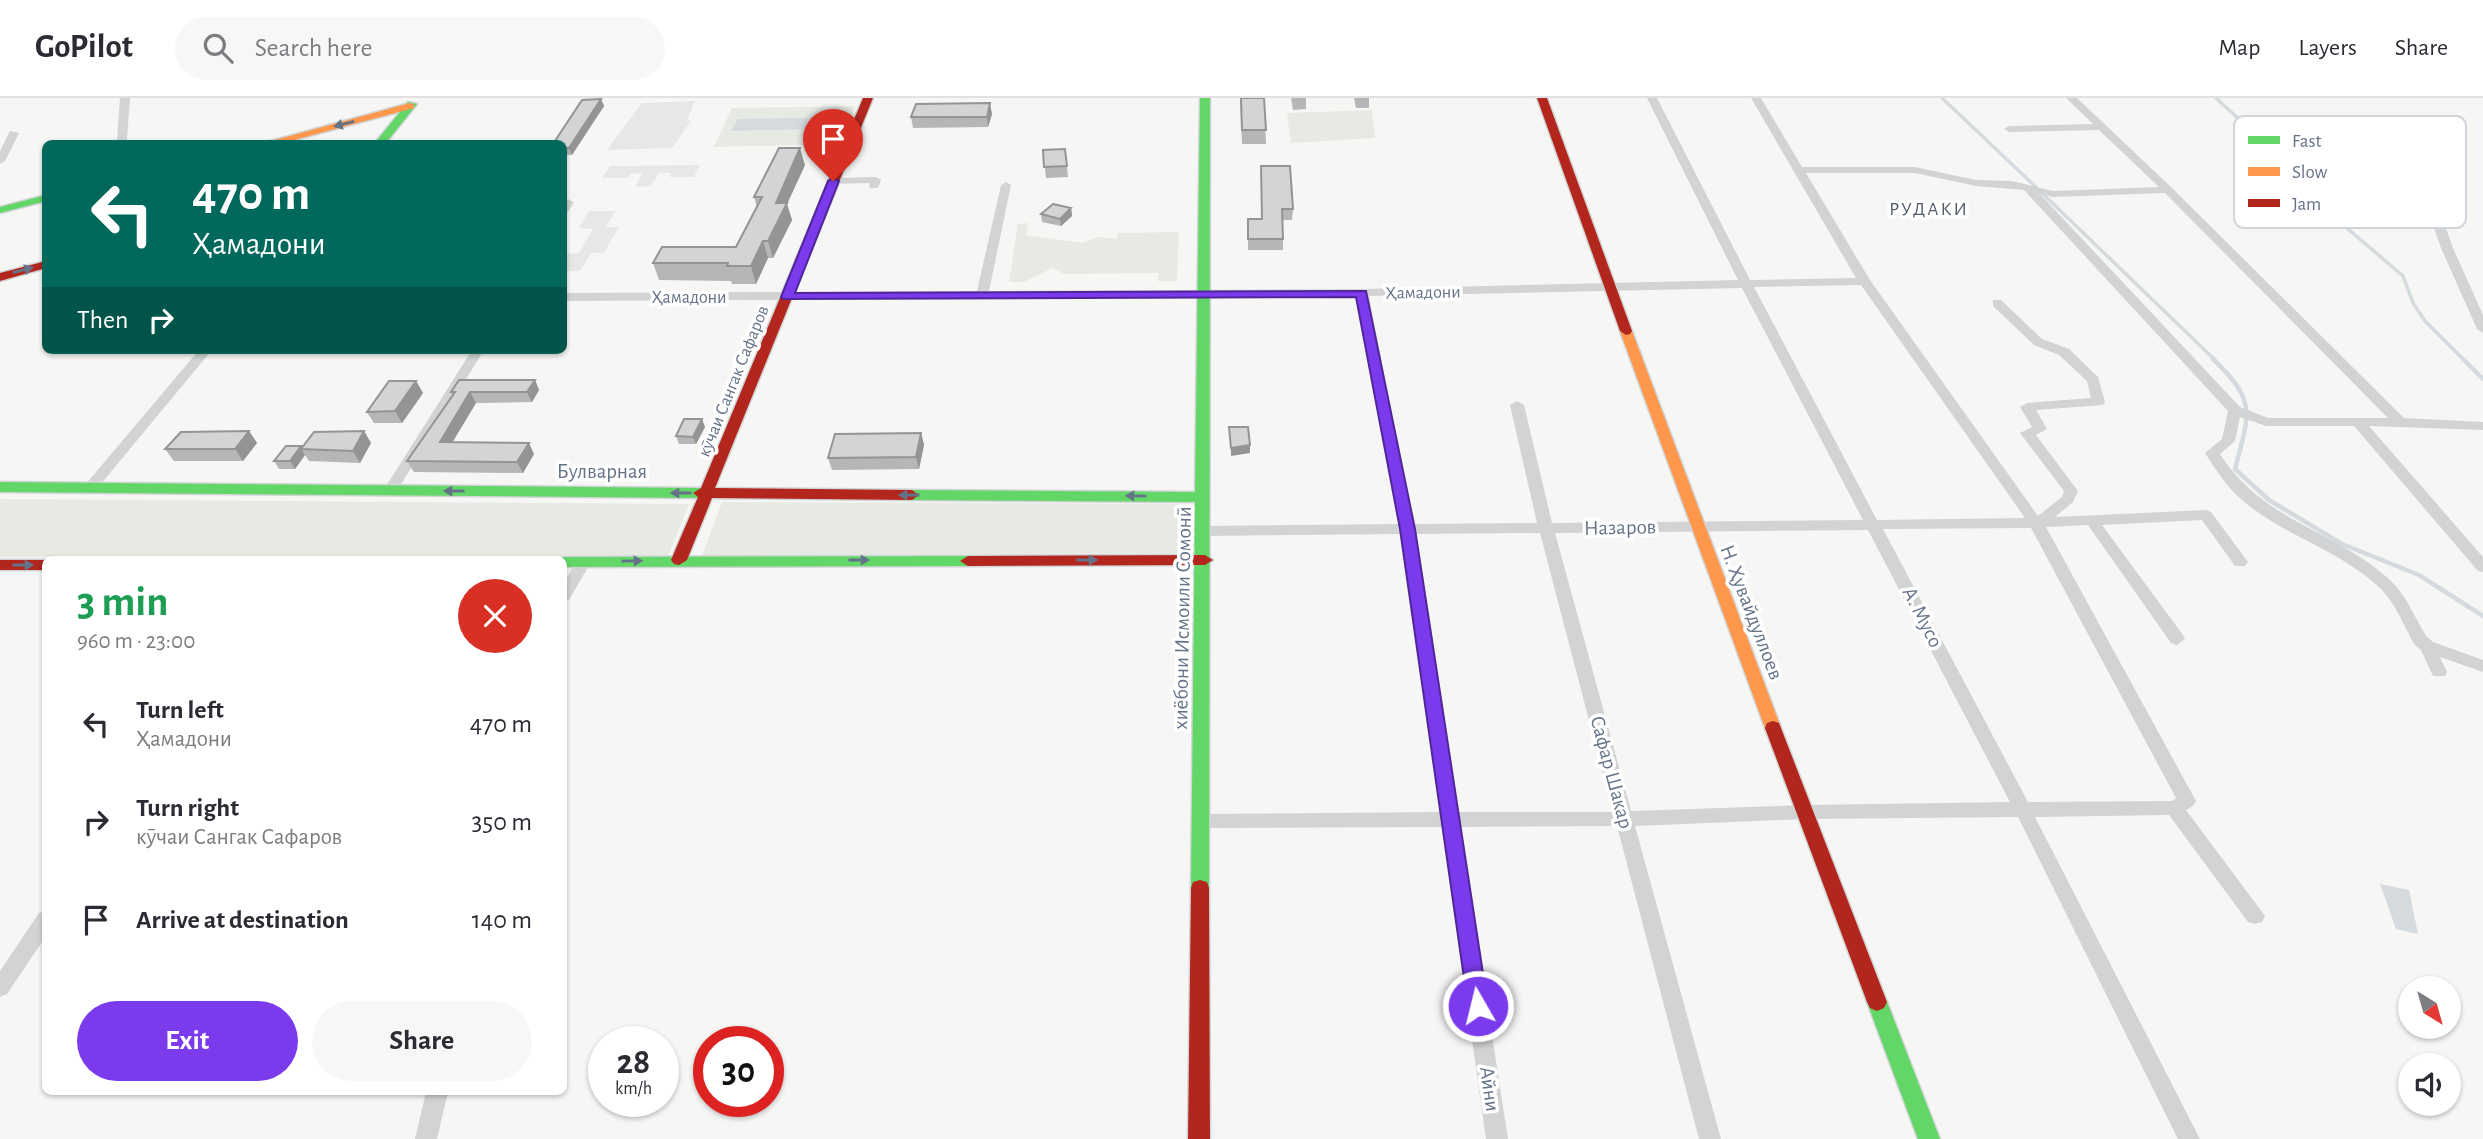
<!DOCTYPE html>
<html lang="en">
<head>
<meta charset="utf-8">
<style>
  body { margin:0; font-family:"Alegreya Sans",sans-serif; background:#f7f7f7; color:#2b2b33; height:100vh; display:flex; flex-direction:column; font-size:26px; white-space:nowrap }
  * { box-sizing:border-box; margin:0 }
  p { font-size:23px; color:#7c7c81 }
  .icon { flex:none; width:38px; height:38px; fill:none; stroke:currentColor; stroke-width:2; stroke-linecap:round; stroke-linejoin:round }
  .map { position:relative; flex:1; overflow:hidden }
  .drawer { position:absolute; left:42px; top:458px; width:525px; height:539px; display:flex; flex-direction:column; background:#fff; border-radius:10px; box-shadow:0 2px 5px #0004 }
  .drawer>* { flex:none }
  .guide { position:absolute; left:42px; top:42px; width:525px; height:214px; border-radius:10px; box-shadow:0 2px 5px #0004; background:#00695c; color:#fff; overflow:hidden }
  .needle { width:46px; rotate:143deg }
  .buttons { position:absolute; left:2398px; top:878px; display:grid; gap:14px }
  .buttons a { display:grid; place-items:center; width:63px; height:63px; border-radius:50%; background:#fff; box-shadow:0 2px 5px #0004; font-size:35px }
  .speed { position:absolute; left:588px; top:928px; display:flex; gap:14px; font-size:35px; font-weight:700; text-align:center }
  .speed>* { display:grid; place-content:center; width:91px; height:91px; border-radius:50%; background:#fff; box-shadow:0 2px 5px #0004; line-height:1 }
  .speed small { font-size:18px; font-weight:400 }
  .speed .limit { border:10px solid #d22; background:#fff; color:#111 }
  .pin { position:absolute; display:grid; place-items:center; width:60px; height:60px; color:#fff; margin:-72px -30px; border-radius:50% 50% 50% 0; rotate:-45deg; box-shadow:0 0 7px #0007 }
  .pin .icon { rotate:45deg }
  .me { position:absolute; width:77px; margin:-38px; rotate:352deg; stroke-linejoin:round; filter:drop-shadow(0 0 5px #0008) }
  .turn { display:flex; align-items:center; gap:24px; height:147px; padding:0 35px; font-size:32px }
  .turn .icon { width:91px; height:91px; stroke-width:2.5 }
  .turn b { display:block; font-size:49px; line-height:60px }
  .then { display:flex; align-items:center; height:66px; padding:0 35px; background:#0003; gap:14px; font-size:26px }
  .round { display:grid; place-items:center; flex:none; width:74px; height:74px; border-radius:37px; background:#f7f7f7 }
  .head { display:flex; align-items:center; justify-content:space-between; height:119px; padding:0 35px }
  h1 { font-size:42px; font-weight:600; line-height:52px; color:#1e9e55 }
  .action { display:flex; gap:14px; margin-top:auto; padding:14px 35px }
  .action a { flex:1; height:80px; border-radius:42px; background:#7c3aed; color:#fff; font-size:28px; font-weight:600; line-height:80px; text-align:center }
  .action a+a { background:#f7f7f7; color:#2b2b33 }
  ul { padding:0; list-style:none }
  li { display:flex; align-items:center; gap:21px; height:98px; padding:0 35px }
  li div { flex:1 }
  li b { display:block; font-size:26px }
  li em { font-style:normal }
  header { display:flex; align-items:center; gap:42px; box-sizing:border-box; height:98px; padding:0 35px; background:#fff; border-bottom:2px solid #e1e1e2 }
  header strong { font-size:33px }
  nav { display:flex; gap:38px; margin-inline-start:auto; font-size:24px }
  .search { width:490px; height:63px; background:#f7f7f7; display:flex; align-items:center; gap:18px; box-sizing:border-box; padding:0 24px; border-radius:38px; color:#7c7c81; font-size:26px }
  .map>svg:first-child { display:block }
</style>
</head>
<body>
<header>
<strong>GoPilot</strong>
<div class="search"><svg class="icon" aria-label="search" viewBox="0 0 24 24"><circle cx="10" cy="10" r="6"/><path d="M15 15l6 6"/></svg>Search here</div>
<nav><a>Map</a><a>Layers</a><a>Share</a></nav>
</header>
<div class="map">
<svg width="2483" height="1041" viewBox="0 0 2483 1041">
  <rect width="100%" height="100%" fill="#f6f7f5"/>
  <path fill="#e6e8e8" d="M695,3L687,22L691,23L672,50L607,52L642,5Z
    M700,67L694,79H670L671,75H659L651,88L635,89L642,75L630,76L627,80H602L610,68Z
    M589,113H615L606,129H619L604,155H591L580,173H564V156L579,155L593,131L579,130Z"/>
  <path fill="#e6eae3" d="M855,8L842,46L714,49L732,10Z
    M1372,12L1375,40L1291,45L1287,15Z
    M1028,125L1026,137L1083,145L1097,139L1117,141L1118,135L1179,134L1177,183H1158V175L1064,176L1053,170L1024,184H1009L1018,126Z
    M0,401L689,406L668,458L0,459Z
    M722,404L1188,406L1186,455L702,458Z"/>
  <path fill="#d4dade" d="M808,20L803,31L731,33L738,21Z
    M2380,786L2409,792L2418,836L2396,831Z"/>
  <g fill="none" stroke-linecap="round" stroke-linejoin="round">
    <path stroke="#d4dade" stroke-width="3.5" d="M1942,0L2036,89
      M2216,0L2255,36L2277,50L2287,73L2313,101L2403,178L2413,205L2425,223L2464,262
      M2043,96L2215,262"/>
    <path stroke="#d4dade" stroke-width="4.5" d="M2213,261C2258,304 2249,316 2235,371L2269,402L2342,446L2419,477L2483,518
      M2463,261L2483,281"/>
    <defs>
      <path id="fast" d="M1200,0H1210L1209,790L1207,796L1200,798L1193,796L1191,790L1195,404L912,402L905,397L912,392L1195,394Z
        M408,4L417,6L385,46H374Z
        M46,97V103L0,115V109Z
        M0,384L700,390L707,395L700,400L0,394Z
        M968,458L976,463L968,468L564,469V462H558L564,459Z
        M1877,895L1884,898L1887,904L1940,1041H1918L1867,904L1870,898Z"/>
      <path id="slow" d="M410,5L414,6V10L279,46H260Z
        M1626,229L1632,233L1781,630L1779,635H1767L1765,630L1620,233Z"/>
      <path id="jam" d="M863,0H873L715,390L912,392L919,397L912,402L712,400L687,462L679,467L674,466L671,462L698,399L693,395L701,390Z
        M1537,0H1547L1632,233L1630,236L1626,237L1620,233Z
        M46,163V170L0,183V175Z
        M1205,457L1213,462L1205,467L968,468L960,463L968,458Z
        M0,462H47L46,472H0Z
        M1773,623L1779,625L1781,630L1887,904L1884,910L1877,913L1870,910L1867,904L1765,630L1767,625Z
        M1200,782L1207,784L1209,790L1210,1041H1188L1191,790L1193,784Z"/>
    </defs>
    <use href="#fast" stroke="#d2d5d6" stroke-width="3"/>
    <use href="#slow" stroke="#d2d5d6" stroke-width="3"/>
    <use href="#jam" stroke="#d2d5d6" stroke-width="3"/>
    <path fill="#d2d3d4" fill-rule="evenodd" d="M120,0H130L127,41L134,46H121L117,42Z
      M1647,0H1657L1750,182L1856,180L1751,0H1761L1802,69H1915L1976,82L2012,83L2053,93L2159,89L2099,32L2009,34L2004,31L2009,28L2093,26L2066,0H2077L2172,90L2404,320L2483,324V332L2369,328L2483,459V474L2478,473L2354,328H2266L2240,319L2235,343L2220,356C2264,425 2336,431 2391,483C2407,498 2415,520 2426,538L2433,544L2483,562V574L2440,559L2447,574L2445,578H2433L2421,552L2414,546C2404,528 2396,506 2381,491C2341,452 2283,438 2241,401C2226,388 2216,372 2205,355L2222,341L2228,313L2024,92L1976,88L1915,75H1806L1870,182L2038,418L2062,399L2064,393L2020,335L2032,329L2020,309L2027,305L2091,300L2087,283L2059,257L2034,247L1993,208V202H2001L2042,241L2069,251L2098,279L2105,304L2103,307L2036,312L2047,331L2036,337L2078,393L2073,404L2055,419L2206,412L2211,414L2248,464L2245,468H2235L2202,422L2102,427L2183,537L2185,541L2177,547L2171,545L2088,427L2046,429L2196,703L2193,708L2186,712L2265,818L2262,824L2255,826L2248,824L2169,717L2035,719L2200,1041H2178L2018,719L1806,721L1635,728L1721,1041H1699L1617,728L1460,729L1508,1041H1486L1442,729L1199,730L1193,728L1190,723L1193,718L1199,716L1440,714L1400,436L1205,438L1198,433L1205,428L1399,426L1357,199L564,203V195L977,193L1001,87L1006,84L1011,87L989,193L1362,191L1738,182ZM2165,95L2388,320H2268L2240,309L2040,96L2053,99ZM1861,187L2025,420L1877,422L1754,189ZM1742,190L1863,422L1552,425L1524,307L1517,303L1510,307L1537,425L1413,426L1369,198ZM2031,430L2176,700L2172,703L2028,704L1883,431ZM1868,432L2010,704L1806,707L1631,713L1555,435ZM1540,435L1613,714H1458L1415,436Z
      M10,33L19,35L5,63L0,66V53Z
      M2404,36L2413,38L2453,150L2483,217V235L2477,231L2441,150L2403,38Z
      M876,79L881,82L878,90H870L869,85L833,86L828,83L833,80Z
      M568,101L574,104L568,114L564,115V103Z
      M199,252H212L95,393H85L83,390L85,387Z
      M472,252H484L395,396H385L383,393Z
      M583,459L591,464L569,502L564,503V485L578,460Z
      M46,813V838L7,896L0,899V873L39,815Z
      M426,994H448L437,1041H415Z"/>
    <use href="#fast" fill="#63d668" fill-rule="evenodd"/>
    <use href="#slow" fill="#ff974d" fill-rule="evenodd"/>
    <use href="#jam" fill="#b3261e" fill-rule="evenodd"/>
  </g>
  <path fill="#b5b6b7" d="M1240,0H1264L1266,46H1242Z
    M1291,0H1306V11L1293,12Z
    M1354,0H1369V10H1356Z
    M601,1L604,8L572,57H564V46Z
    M992,16L988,29L913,30L911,19Z
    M1065,51L1068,79L1046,80L1043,52Z
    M805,67L787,106L792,122L773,160H768L756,186H732L731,183L659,182L653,165L736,149L757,110L754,99Z
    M1261,68L1293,111L1292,122H1283V152H1248V121H1262Z
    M1071,110L1072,118L1061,128L1042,124L1041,116Z
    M535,282L539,292L532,304L476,305L452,344L534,356L523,375L414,374L407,363L453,298L451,294Z
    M416,283L423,295L402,325H374L367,314Z
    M705,329L696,346H679L676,338Z
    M249,333L257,345L243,363H174L165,351Z
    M364,333L371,345L360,365L309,363L305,357L295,371H279L274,363L301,348L303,349Z
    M921,335L924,347L919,371L832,372L828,360Z"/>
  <path fill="#949495" d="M601,1L604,8L572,57L569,50Z
    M990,5L992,16L988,29L987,19Z
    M800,50L805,67L787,106L792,122L773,160L768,143L776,105Z
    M1071,110L1072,118L1061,128L1060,121Z
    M763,143L768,160L756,186L751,168Z
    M535,282L539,292L532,304L527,294Z
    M416,283L423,295L402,325L395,313Z
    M470,294L476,305L446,355L440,344Z
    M702,321L705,329L696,346L693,339Z
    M249,333L257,345L243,363L235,351Z
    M364,333L371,345L360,365L353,353Z
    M921,335L924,347L919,371L916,359Z
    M529,345L534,356L523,375L517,364Z
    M1250,347V355L1231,358V350Z
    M301,348L304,351H301L305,357L295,371L290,363Z"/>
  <path fill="#d3d4d5" stroke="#949495" stroke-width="2" d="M1241,0H1264L1266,32H1242Z
    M601,1L569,50H564V46H553L582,2Z
    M990,5L987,19H911L916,6Z
    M779,50H800L776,105H787L768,143H763L751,168H727L728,165H653L662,149H736L762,99H754Z
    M1065,51L1067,68L1044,69L1043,52Z
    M1261,68H1290L1293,111H1282L1283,141H1248V121H1262Z
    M1053,106L1071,110L1060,121L1041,116Z
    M459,282H535L527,294H470L440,344L529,345L517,364L407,363L455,294H451Z
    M389,283H416L395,313L367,314Z
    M684,321H702L693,339L676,338Z
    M1229,329H1248L1250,347L1231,350Z
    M249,333L235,351H165L181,334Z
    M364,333L353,353L301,351L314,334Z
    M921,335L916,359L828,360L835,336Z
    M286,348H301L290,363H274Z"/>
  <defs><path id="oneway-solid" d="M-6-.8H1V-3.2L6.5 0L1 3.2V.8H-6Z" transform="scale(1.75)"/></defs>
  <g fill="#647388">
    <use href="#oneway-solid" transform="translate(344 26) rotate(166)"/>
    <use href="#oneway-solid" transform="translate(23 172) rotate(-15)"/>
    <use href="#oneway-solid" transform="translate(454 393) rotate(-180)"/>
    <use href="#oneway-solid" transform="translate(681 395) rotate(-180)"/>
    <use href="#oneway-solid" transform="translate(909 397) rotate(-180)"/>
    <use href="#oneway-solid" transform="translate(1136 398) rotate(-179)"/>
    <use href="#oneway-solid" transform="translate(859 462)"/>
    <use href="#oneway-solid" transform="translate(1087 462)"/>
    <use href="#oneway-solid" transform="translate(632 463) rotate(-1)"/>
    <use href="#oneway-solid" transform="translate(23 467)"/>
  </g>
  <path fill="#7c3aed" stroke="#51269a" stroke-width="2" d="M833,80L839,83L795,195L1366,193L1415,431L1488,908L1485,914L1478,917L1471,914L1468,908L1400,431L1356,199L783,201L781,199L828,83Z"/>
  <g text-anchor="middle" stroke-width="7" stroke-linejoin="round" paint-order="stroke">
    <g font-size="18" fill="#647388" stroke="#fff">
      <text transform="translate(1423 194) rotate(-1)" y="6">Ҳамадони</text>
      <text x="689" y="205">Ҳамадони</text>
      <text transform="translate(733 283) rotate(-68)" y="6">кӯчаи Сангак Сафаров</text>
    </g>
    <g font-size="19" letter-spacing="2" fill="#535d6c" stroke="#fff">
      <text x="1929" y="117">РУДАКИ</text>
    </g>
    <g font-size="21" fill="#647388" stroke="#fff">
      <text x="602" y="380">Булварная</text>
      <text transform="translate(1620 429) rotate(-1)" y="7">Назаров</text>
      <text transform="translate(1752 514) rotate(69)" y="7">Н. Ҳувайдуллоев</text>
      <text transform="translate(1923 519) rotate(63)" y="7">А. Мусо</text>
      <text transform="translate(1182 520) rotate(-89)" y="7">хиёбони Исмоили Сомонӣ</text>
      <text transform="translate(1612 674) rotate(75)" y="7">Сафар Шакар</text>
      <text transform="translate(1490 991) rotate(82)" y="7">Айни</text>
    </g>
  </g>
  <rect x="2234" y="18" width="232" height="112" rx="10" fill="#fff" stroke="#d0d5db" stroke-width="2"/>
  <rect x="2248" y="38" width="32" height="8" fill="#63d668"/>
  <rect x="2248" y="69" width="32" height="9" fill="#ff974d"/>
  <rect x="2248" y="101" width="32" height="8" fill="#b3261e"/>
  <g font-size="19" fill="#647388">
    <text x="2292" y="49">Fast</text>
    <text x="2292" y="80">Slow</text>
    <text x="2292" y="112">Jam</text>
  </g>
</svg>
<div class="buttons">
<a><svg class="needle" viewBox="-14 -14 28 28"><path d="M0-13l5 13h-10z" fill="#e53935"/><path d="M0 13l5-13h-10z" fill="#7c7c81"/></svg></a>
<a><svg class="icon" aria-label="sound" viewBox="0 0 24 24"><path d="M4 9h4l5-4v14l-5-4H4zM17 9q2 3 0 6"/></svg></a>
</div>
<div class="speed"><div>28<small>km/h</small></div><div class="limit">30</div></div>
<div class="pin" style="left:833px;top:83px;background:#d93025"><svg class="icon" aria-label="arrive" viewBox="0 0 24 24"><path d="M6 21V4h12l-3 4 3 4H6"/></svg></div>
<svg class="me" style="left:1478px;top:908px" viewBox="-20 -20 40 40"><circle r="17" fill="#7c3aed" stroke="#fff" stroke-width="3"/><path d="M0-11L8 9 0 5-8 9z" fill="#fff"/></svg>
<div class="guide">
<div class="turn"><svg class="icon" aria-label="left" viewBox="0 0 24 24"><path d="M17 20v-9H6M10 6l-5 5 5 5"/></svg><div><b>470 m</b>Ҳамадони</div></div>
<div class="then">Then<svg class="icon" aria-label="right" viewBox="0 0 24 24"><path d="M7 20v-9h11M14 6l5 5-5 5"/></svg></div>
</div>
<section class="drawer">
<div class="head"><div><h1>3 min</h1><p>960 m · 23:00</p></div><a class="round" style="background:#d93025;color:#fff"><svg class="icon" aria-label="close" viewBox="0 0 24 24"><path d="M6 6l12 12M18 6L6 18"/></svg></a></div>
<ul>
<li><svg class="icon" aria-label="left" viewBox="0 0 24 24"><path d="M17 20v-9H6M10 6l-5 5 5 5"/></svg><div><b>Turn left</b><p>Ҳамадони</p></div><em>470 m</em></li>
<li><svg class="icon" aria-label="right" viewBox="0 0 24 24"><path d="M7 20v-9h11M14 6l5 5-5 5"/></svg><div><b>Turn right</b><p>кӯчаи Сангак Сафаров</p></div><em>350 m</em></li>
<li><svg class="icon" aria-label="arrive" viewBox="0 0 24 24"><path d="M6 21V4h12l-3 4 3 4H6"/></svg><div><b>Arrive at destination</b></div><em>140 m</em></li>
</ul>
<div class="action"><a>Exit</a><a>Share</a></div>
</section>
</div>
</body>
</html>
